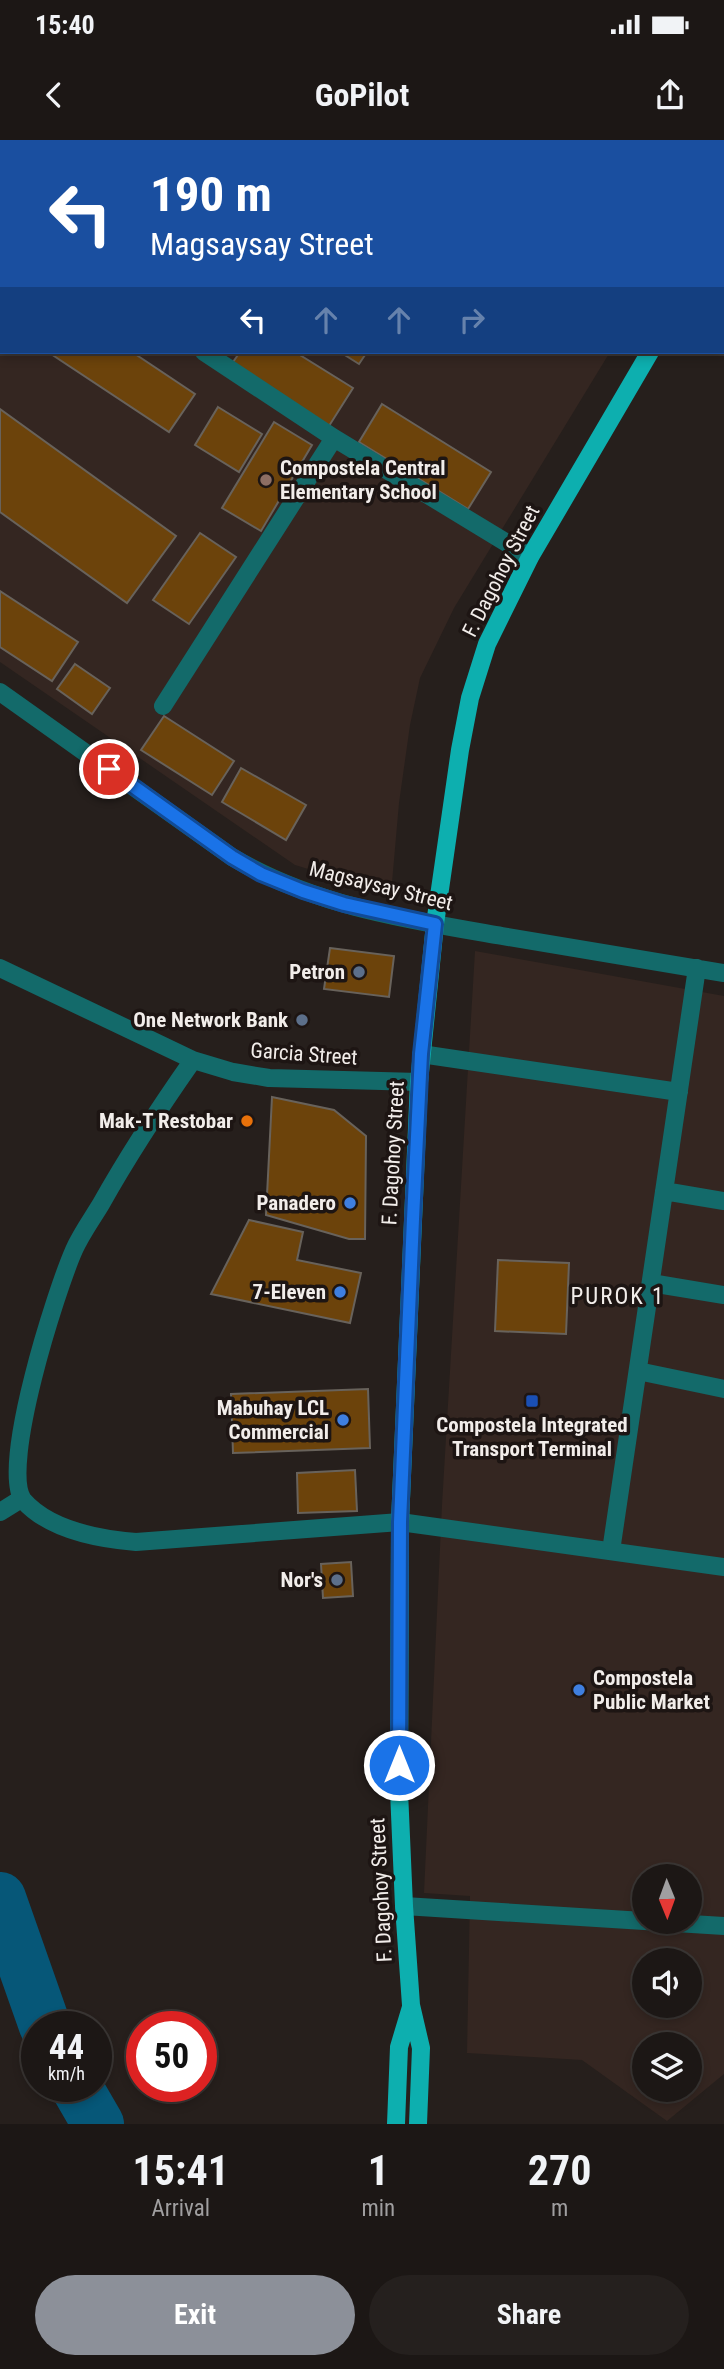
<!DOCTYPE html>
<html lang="en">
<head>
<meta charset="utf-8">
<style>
  body { margin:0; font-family:"Roboto Condensed",sans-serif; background:#25201e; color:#f1f3f6; height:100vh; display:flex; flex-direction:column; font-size:26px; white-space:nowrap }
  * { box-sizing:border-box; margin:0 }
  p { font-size:23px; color:#a09fa0 }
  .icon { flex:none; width:38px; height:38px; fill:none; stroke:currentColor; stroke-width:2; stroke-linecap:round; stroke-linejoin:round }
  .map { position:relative; height:1984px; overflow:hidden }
  .panel { display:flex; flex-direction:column; background:#1c1715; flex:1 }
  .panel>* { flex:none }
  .banner { position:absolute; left:0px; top:0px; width:724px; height:214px; box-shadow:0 4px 10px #0003,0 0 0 2px #3a3634; background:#1a4fa0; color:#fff; overflow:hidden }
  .needle { width:46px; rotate:179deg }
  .fabs { position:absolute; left:632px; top:1724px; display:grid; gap:14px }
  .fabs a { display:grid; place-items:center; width:70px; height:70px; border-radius:50%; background:#1c1715; box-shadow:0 4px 10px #0003,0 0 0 2px #3a3634; font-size:35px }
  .speed { position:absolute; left:21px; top:1871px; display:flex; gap:14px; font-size:35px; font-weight:700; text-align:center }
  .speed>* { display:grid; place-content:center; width:91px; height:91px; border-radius:50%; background:#1c1715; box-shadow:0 4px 10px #0003,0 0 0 2px #3a3634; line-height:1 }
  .speed small { font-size:18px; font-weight:400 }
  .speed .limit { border:10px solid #d22; background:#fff; color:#111 }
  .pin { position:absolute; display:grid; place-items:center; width:60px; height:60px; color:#fff; margin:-30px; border:4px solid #fff; border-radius:50%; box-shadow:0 2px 7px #0007 }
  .me { position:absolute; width:77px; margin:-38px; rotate:0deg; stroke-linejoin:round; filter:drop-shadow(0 0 5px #0008) }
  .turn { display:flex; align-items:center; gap:24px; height:147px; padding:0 35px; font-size:32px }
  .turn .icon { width:91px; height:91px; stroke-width:2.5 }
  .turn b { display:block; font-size:49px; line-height:60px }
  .lanes { display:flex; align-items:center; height:66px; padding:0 35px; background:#0003; justify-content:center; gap:35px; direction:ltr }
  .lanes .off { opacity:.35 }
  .eta { display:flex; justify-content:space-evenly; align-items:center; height:119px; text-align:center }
  .eta b { font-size:42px; font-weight:700; line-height:49px }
  .button { display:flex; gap:14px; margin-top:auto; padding:14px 35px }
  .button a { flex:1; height:80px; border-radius:42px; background:#8c9099; color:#fff; font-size:28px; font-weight:700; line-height:80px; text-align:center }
  .button a+a { background:#25201e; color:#f1f3f6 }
  .status { display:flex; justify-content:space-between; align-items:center; height:49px; padding:0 35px; background:#1c1715; direction:ltr }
  .status svg { height:19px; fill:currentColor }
  header { display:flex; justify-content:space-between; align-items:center; height:91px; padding:0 35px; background:#1c1715; font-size:32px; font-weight:700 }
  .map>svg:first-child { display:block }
</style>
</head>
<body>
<div class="status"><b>15:40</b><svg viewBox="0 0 49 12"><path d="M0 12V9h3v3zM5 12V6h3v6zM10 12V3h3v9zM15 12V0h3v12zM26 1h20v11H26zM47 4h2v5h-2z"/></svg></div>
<header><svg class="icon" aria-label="back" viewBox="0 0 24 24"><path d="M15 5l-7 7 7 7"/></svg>GoPilot<svg class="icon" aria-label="share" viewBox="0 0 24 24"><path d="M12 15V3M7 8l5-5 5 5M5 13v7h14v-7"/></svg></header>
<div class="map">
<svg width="724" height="1984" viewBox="0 0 724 1984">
  <rect width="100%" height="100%" fill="#261f1c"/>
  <path fill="#342621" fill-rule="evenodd" d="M0,0H724L723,27V2H2V212H610L454,468L420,538L410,585L399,663L391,754L295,725L0,522Z
    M475,811L724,856V1934L667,1981L582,1920L467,1913L470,1756L424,1753L442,1365ZM644,1736H690V1782H644ZM644,1820H690V1866H644ZM644,1904H690V1950H644Z"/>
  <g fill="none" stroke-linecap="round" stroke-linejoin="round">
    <path stroke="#065778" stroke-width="52" d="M0,1758L45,1886
      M76,1946L98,1984"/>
  </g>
  <path fill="#6c430b" stroke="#68625b" stroke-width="2" d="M0,0H40L39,2H2V45L0,43Z
    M663,0H717L716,2H662Z
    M48,212H132L195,254L169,292Z
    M240,212H295L353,248L329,286L231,225Z
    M340,212H367L359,224Z
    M382,264L491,332L468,369L359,302Z
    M218,267L262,294L239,332L195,305Z
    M0,269L176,396L127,463L0,372Z
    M274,282L312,305L261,391L222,368Z
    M200,393L236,417L189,484L153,460Z
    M0,451L78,502L52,541L0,507Z
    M75,524L110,548L92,574L57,549Z
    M164,576L234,621L212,655L141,610Z
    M241,628L306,665L286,700L222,662Z
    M330,808L394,816L389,857L324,849Z
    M272,957L334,970L366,996L365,1099H349L266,1075Z
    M249,1080L303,1092L297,1120L361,1133L350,1183L211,1154Z
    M498,1120L569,1123L566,1194L495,1191Z
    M368,1249L370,1308L233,1313L231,1254Z
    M355,1330L357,1371L298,1373L297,1333Z
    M351,1422L353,1456L323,1458L321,1424Z"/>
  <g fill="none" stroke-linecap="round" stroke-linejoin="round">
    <path stroke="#136a6a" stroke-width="18" d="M553,0L556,2
      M70,2L71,0
      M0,100L2,98
      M204,212L334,298L530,417
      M0,552L232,717C314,766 409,780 502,796C576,808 650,820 724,833
      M163,566L334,298
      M0,828L193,920L233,932L269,938L419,942
      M421,914L679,952
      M193,920C160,967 129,1014 101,1064C92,1079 81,1094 74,1110C56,1151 0,1326 23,1360C49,1390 99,1399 136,1402L400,1382L724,1427
      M664,1051L724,1061
      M651,1143L724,1155
      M638,1231L724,1249
      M0,1372L21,1359
      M611,1411L697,828
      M404,1766L724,1786"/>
    <path stroke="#0dafaf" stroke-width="18" d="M723,88L724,86
      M396,1984L399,1907L411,1867
      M418,1984L421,1908L411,1865L404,1766L399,1651L400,1382L419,942L435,784L460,610L470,558L487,504L530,417L650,212"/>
  </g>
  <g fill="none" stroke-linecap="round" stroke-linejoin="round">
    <defs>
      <path id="route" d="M109,629L232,717L261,734L303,751L344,764L435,784L421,914L413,1079L400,1382L399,1625"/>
    </defs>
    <use href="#route" stroke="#114b97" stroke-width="18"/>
    <use href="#route" stroke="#1a73e8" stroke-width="12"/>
  </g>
  <circle fill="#8d6e63" stroke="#1d1513" stroke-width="2.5" cx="266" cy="340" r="7"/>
  <g fill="#5c6f8a" stroke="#1d1513" stroke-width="2.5">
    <circle cx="359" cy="832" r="7"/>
    <circle cx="302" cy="880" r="7"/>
    <circle cx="337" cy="1440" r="7"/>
  </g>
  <circle fill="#e8710a" stroke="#1d1513" stroke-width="2.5" cx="247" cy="981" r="7"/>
  <g fill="#3f7fe0" stroke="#1d1513" stroke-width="2.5">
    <circle cx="350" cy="1063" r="7"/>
    <circle cx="340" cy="1152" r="7"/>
    <circle cx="343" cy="1280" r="7"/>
    <circle cx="579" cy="1550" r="7"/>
  </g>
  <rect fill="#1a4fb4" stroke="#1d1513" stroke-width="2.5" x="525" y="1254" width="14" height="14" rx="3.5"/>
  <g text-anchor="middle" stroke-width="7" stroke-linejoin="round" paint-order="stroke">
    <g font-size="21" font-weight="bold" fill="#f2edea" stroke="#1d1513" text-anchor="end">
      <text x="280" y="335" text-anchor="start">Compostela Central<tspan x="280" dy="24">Elementary School</tspan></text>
      <text x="345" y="839">Petron</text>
      <text x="288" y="887">One Network Bank</text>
      <text x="233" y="988">Mak-T Restobar</text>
      <text x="336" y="1070">Panadero</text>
      <text x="326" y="1159">7-Eleven</text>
      <text x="329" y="1275">Mabuhay LCL<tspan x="329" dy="24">Commercial</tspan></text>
      <text x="532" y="1292" text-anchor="middle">Compostela Integrated<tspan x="532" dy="24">Transport Terminal</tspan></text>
      <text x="323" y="1447">Nor's</text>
      <text x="593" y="1545" text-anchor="start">Compostela<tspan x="593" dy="24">Public Market</tspan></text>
    </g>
    <g font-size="21" fill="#f2edea" stroke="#1d1513">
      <text transform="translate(501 431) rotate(-63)" y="7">F. Dagohoy Street</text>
      <text transform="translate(381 746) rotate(14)" y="7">Magsaysay Street</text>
      <text transform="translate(304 914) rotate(4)" y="7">Garcia Street</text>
      <text transform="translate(393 1013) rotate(-87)" y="7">F. Dagohoy Street</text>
      <text transform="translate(381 1750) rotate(-93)" y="7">F. Dagohoy Street</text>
    </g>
    <g font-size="23" letter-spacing="2" fill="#f2edea" stroke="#1d1513">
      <text x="618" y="1164">PUROK 1</text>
    </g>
  </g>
</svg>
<div class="fabs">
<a><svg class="needle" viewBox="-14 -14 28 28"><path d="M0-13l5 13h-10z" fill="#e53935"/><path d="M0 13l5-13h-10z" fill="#a09fa0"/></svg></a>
<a><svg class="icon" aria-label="sound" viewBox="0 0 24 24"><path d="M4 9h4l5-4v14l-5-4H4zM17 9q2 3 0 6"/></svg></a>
<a><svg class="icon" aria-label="layers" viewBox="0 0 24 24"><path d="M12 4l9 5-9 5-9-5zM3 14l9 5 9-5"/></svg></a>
</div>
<div class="speed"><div>44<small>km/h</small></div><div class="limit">50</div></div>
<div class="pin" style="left:109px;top:629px;background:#d93025"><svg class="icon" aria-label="arrive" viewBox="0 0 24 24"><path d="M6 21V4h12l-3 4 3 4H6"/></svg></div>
<svg class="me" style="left:399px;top:1625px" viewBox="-20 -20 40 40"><circle r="17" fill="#1a73e8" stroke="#fff" stroke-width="3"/><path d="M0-11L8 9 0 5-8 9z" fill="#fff"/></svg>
<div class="banner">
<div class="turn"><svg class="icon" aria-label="left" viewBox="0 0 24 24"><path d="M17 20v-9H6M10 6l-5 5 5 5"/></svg><div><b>190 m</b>Magsaysay Street</div></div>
<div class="lanes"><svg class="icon" aria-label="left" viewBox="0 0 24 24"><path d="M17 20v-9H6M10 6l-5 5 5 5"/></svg><svg class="icon off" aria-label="ahead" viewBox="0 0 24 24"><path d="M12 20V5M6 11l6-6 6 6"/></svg><svg class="icon off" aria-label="ahead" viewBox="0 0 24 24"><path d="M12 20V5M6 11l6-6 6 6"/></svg><svg class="icon off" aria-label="right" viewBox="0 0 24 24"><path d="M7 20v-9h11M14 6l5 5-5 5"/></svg></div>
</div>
</div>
<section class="panel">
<div class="eta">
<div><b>15:41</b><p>Arrival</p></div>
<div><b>1</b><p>min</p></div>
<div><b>270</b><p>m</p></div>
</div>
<div class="button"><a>Exit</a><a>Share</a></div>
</section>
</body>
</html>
